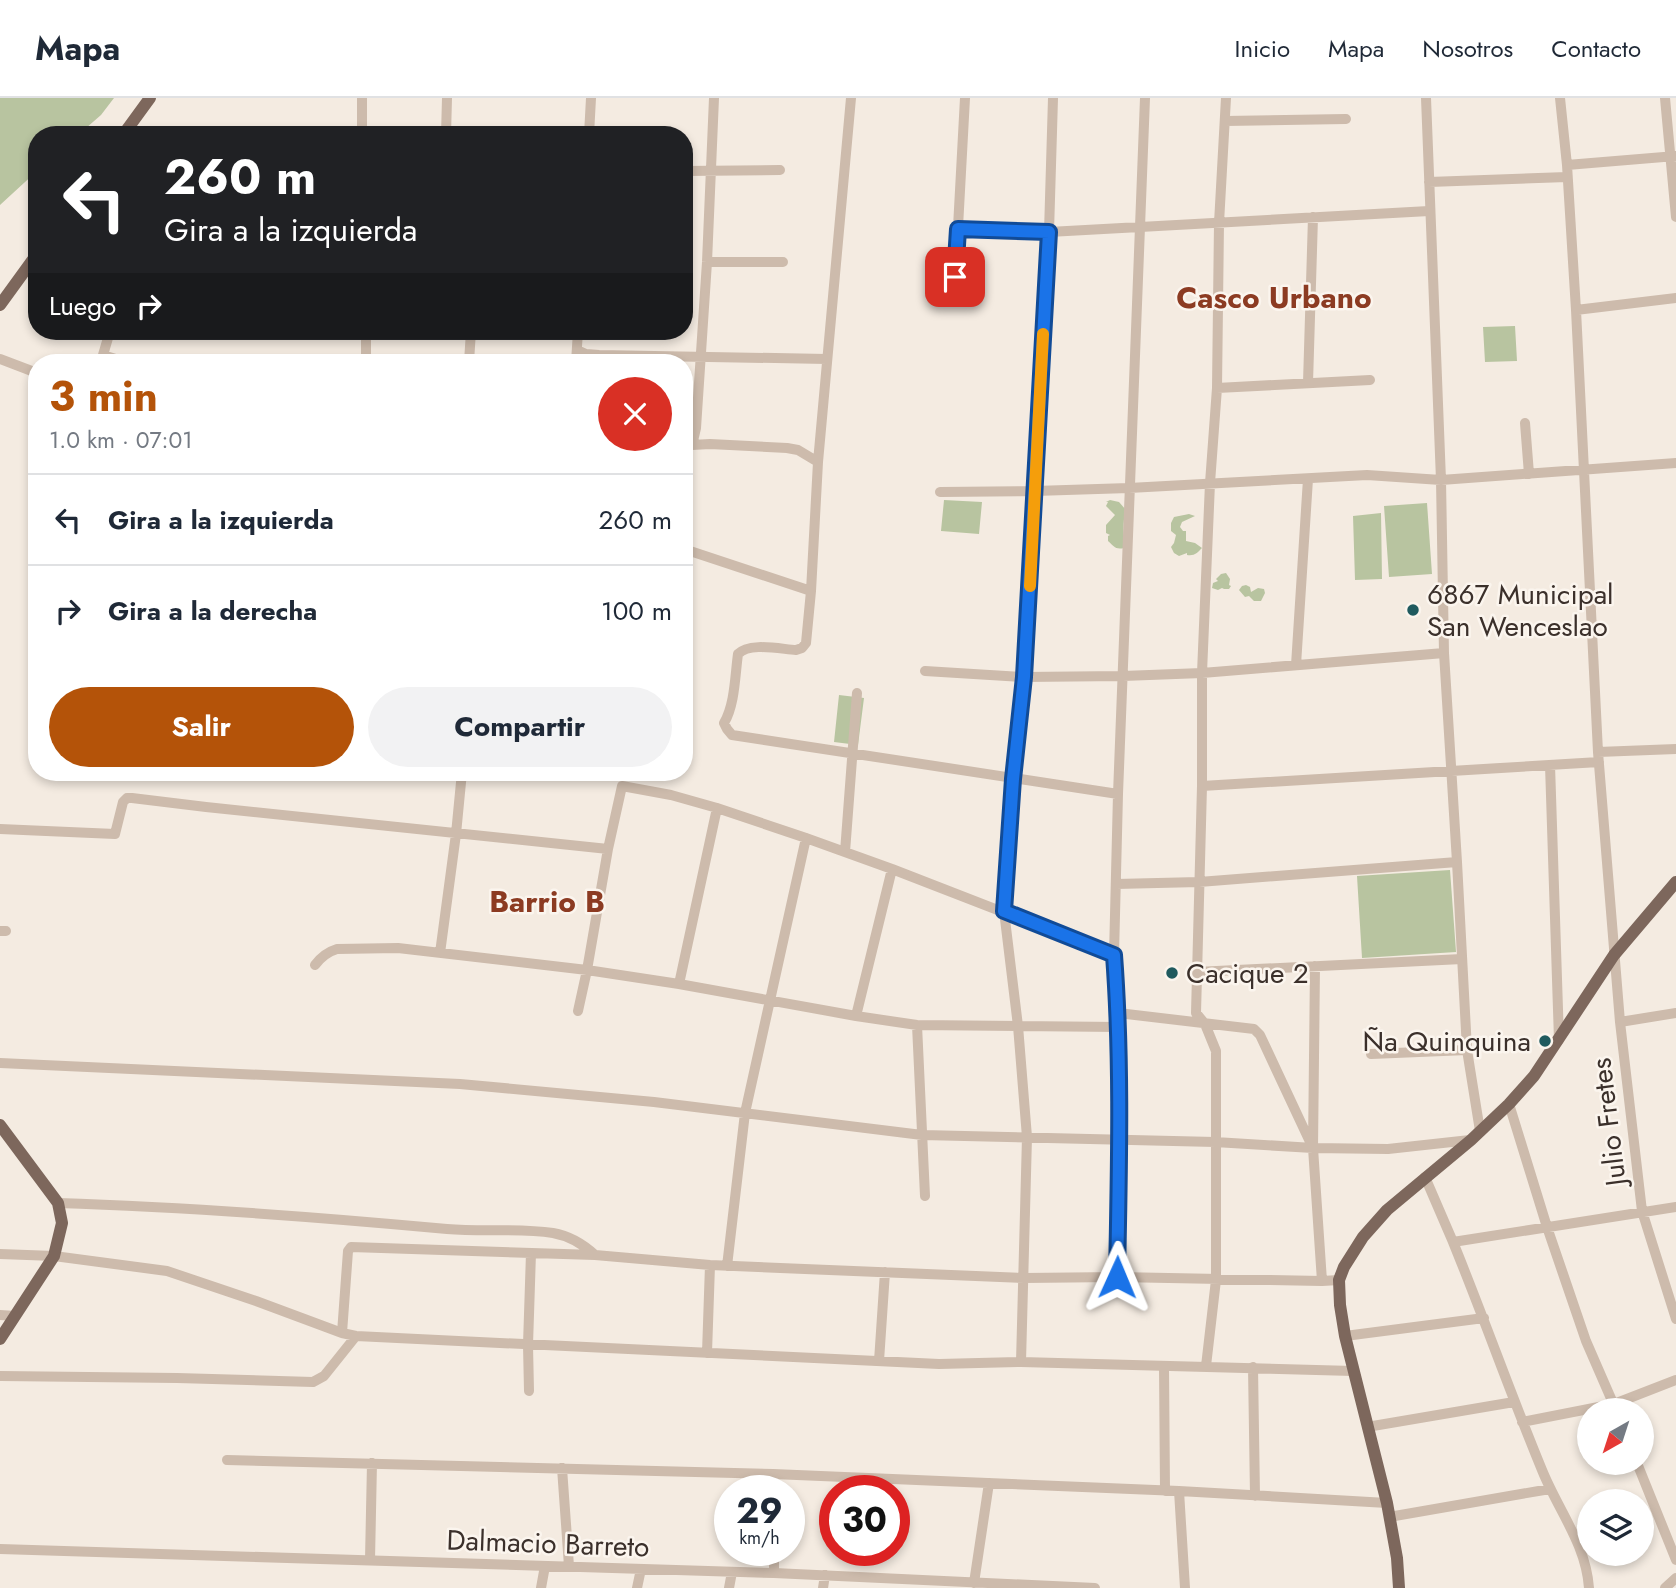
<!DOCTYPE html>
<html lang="es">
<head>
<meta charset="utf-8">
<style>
  body { margin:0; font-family:Jost,sans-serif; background:#f2f2f3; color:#1f2937; height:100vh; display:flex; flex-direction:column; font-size:26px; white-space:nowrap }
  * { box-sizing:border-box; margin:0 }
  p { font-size:23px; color:#747a83 }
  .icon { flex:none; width:38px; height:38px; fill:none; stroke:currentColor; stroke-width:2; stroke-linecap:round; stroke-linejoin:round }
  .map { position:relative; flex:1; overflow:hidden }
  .details { position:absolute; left:28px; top:256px; width:665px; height:427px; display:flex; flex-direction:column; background:#fff; border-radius:28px; box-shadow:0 4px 10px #0003 }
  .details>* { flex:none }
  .banner { position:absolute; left:28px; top:28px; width:665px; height:214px; border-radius:28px; box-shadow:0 4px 10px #0003; background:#202124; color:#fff; overflow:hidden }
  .needle { width:46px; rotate:219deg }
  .controls { position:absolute; left:1577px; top:1300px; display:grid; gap:14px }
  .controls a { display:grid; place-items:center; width:77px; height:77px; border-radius:50%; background:#fff; box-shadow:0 4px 10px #0003; font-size:35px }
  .speed { position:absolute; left:714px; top:1377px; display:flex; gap:14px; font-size:35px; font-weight:700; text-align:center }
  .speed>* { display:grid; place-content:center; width:91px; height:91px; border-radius:50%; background:#fff; box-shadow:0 4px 10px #0003; line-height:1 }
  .speed small { font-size:18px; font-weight:400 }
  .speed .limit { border:10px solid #d22; background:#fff; color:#111 }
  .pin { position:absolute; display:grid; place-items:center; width:60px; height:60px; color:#fff; margin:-30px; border-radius:14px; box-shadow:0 4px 10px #0006 }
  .me { position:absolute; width:77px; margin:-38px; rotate:1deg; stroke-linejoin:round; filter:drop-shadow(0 0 5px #0008) }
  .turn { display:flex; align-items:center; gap:24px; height:147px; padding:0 21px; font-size:32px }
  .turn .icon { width:91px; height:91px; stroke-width:2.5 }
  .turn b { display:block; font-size:49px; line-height:60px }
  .then { display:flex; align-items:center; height:66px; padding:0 21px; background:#0003; gap:14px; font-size:26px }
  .round { display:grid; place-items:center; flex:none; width:74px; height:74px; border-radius:37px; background:#f2f2f3 }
  .headline { display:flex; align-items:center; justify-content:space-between; height:119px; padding:0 21px }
  h1 { font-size:42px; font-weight:700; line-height:52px; color:#b45309 }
  .primary-button { display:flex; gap:14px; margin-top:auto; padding:14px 21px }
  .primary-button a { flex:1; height:80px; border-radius:42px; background:#b45309; color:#fff; font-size:28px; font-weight:700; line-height:80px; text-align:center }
  .primary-button a+a { background:#f2f2f3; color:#1f2937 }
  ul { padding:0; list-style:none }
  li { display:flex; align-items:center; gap:21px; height:91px; padding:0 21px; border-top:2px solid #e0e1e3 }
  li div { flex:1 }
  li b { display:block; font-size:26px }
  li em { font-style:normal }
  header { display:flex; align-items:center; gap:42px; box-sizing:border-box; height:98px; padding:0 35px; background:#fff; border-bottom:2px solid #e0e1e3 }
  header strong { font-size:33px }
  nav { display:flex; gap:38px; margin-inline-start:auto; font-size:24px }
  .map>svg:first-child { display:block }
</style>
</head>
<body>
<header>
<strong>Mapa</strong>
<nav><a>Inicio</a><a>Mapa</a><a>Nosotros</a><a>Contacto</a></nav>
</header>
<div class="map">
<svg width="1676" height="1490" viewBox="0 0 1676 1490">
  <rect width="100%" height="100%" fill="#f4ebe1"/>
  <path fill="#b8c4a0" d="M0,0H114L101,17L78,37H37V73L0,107Z
    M1515,228L1517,263L1485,264L1483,229Z
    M944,402L982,404L979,436L941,433Z
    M1110,402L1119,404L1126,412C1122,425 1124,436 1124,450C1115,452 1114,448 1108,443V438L1110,437L1106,435V427L1115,417L1106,408L1108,404H1106Z
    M1427,405L1432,476L1389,479L1384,408Z
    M1381,415L1382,481L1355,482L1353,418Z
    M1189,416L1195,418L1182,424L1180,429L1183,433H1186V443L1195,445L1202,450C1197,455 1195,458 1187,457V455L1179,458L1174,455L1171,449L1174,445L1176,437L1171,433V425L1174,419Z
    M1226,475L1230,481L1229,487L1231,488L1229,491H1224L1222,490L1218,492L1212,490L1213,485L1218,483L1216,481L1221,476Z
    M1246,487L1250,489L1251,494L1258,490L1264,491L1265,495L1261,503H1254L1249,498L1245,499L1239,492L1242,488Z
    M839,597L864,600L858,647L834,644Z
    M1450,772L1456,854L1362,860L1357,778Z"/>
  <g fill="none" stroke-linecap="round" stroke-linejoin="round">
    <path stroke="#cdbbac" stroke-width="10" d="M362,0V37
      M1426,0L1441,382L1444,555L1457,764L1467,952L1480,1033
      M1560,0L1567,67L1576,212L1598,654L1620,924L1642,1113L1676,1221
      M1665,0L1676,119
      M1225,23L1346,21
      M446,37L447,0
      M589,37L591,0
      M1567,67L1676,58
      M684,73L780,72
      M1429,84L1567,79
      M958,131L1049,134L1429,113
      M707,164H783
      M954,203L965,0
      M1576,212L1676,200
      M366,233V264
      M577,252L586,256L599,257L827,261
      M103,257L110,233
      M0,261L37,275
      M101,264L103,257L125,264
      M469,264L471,233
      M576,264L578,233
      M1308,285L1313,119
      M1217,290L1370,282
      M1525,325L1529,376
      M692,347L710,346L787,350L798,352L818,364L811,493L806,545L802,550L796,552C780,551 749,544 738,556C735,577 735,607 724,625L727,631L732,637L1118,696
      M684,350L692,347L696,330L707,164L714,0
      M818,364L851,0
      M940,394L1035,393L1129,390L1367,377L1441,382L1676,365
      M684,451L811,493
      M1296,567L1308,381
      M925,573L1024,579L1123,578L1202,575L1444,555
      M1598,654L1676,651
      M1550,667L1559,942
      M1202,688L1599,664
      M0,731L115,736L123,704L127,700H132L206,709L608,751
      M845,754L857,595
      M1116,786L1199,784L1457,764
      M0,833H6
      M440,855L456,736L462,674
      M315,867C321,859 327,854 337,851L398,850L587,872L679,886L856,918L917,927L1119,929L1114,857L1118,696L1145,0
      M1315,868L1313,1050L1322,1183
      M1196,874L1462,861
      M679,886L717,710
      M578,913L587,872L608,751L622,688L671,697L717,710L806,740L892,771L1114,857
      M1118,915L1254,931L1260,937L1311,1046
      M856,918L892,771
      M1620,924L1676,915
      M917,927L925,1098
      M1371,956L1467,952
      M0,965L460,986L654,1004L922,1037L1215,1044L1313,1050L1388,1051L1470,1042
      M1509,1006L1547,1129L1586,1243L1616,1312
      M1425,1079L1453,1144L1676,1109
      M58,1105C188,1109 317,1119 447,1131C482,1134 518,1130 553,1135C570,1138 583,1146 595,1157
      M1453,1144C1484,1220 1511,1297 1542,1372C1558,1412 1586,1446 1589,1490
      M0,1156L54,1158L167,1173L256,1203L342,1235L348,1153L351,1149L595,1157L710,1167L1024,1180L1117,1179L1322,1183L1339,1182
      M727,1168L745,1015L806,740
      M1117,1179L1120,1043L1119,929
      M0,1217L15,1218
      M342,1235L356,1238L939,1266L1021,1264L1353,1273
      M1345,1238L1484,1220
      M707,1255L710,1167
      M879,1263L885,1174
      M1021,1264L1027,1039L1018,928L1004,813L1013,681L1024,579L1049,134L1053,0
      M1206,1268L1216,1182V953L1205,926L1196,915L1202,688V575L1210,385L1217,290L1219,125L1226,0
      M1164,1269L1165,1393
      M1253,1269L1255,1398
      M0,1278L177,1280L313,1284L324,1278L356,1238
      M529,1293L528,1247L531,1155
      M1522,1324L1614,1306L1676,1282
      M1367,1329L1514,1304
      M227,1362L773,1376L1179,1393L1387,1405
      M1637,1365L1676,1462
      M562,1370L569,1468
      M773,1376V1393
      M1179,1393L1185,1490
      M1389,1419L1550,1391
      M0,1451L774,1475L1095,1490
      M774,1452V1475
      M370,1462L372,1365
      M974,1485L989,1385
      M541,1490L545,1468
      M637,1490L641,1471
      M729,1490L732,1474
      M823,1490L825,1477
      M1665,1490L1676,1480"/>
    <path stroke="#7d675c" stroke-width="12" d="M123,37L150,0
      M0,207L37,156
      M0,1027L58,1105L62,1125L54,1158L0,1241
      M1399,1490L1397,1460L1387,1405L1345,1238L1340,1207L1339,1182L1344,1169L1363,1139L1387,1112L1471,1042L1509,1006L1534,978L1614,857L1676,784"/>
  </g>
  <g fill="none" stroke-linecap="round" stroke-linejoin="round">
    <defs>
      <path id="route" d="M955,179L958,131L1049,134L1024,579L1013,681L1004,813L1114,857C1122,964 1119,1072 1117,1179"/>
    </defs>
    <use href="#route" stroke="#114b97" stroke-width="18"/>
    <use href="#route" stroke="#1a73e8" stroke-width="12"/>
    <path stroke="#f59e0b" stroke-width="12" d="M1030,488L1043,236"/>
  </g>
  <g fill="#1f5a5e" stroke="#fbf5ee" stroke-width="2.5">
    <circle cx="1413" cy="512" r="7"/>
    <circle cx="1172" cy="875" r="7"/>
    <circle cx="1545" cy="943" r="7"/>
  </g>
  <g text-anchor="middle" stroke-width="5" stroke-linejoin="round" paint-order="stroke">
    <g font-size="28" fill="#3b302b" stroke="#fbf5ee" text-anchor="start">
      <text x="1427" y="506">6867 Municipal<tspan x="1427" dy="32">San Wenceslao</tspan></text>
      <text x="1186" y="885">Cacique 2</text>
      <text x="1531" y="953" text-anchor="end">Ña Quinquina</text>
    </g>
    <g font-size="28" fill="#3b302b" stroke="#fbf5ee">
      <text transform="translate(1608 1024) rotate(-97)" y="10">Julio Fretes</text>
      <text transform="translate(548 1445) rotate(2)" y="10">Dalmacio Barreto</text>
    </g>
    <g font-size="30" font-weight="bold" fill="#8c3b22" stroke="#fbf5ee">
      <text x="1274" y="210">Casco Urbano</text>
      <text x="547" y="814">Barrio B</text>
    </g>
  </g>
</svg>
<div class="controls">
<a><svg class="needle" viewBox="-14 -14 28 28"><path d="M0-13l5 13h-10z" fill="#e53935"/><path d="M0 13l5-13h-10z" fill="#747a83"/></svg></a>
<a><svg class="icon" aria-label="layers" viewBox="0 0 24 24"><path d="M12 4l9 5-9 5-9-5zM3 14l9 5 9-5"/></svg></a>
</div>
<div class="speed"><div>29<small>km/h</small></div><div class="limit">30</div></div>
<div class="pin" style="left:955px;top:179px;background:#d93025"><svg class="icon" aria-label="arrive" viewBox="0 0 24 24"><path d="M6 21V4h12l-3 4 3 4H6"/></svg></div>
<svg class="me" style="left:1117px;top:1179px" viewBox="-20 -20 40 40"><path d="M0-17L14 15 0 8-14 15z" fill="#1a73e8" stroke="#fff" stroke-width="4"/></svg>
<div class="banner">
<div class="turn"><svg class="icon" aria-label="left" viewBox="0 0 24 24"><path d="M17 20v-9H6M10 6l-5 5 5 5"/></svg><div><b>260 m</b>Gira a la izquierda</div></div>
<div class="then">Luego<svg class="icon" aria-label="right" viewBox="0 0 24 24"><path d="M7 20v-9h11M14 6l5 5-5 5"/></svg></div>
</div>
<section class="details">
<div class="headline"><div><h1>3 min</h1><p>1.0 km · 07:01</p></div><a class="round" style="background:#d93025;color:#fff"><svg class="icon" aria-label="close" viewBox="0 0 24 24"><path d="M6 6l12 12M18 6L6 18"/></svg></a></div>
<ul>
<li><svg class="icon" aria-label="left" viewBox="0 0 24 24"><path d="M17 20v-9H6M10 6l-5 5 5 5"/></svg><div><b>Gira a la izquierda</b></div><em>260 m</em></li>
<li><svg class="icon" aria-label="right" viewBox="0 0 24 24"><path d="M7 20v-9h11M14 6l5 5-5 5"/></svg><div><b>Gira a la derecha</b></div><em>100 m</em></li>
</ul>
<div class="primary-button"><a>Salir</a><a>Compartir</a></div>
</section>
</div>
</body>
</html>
